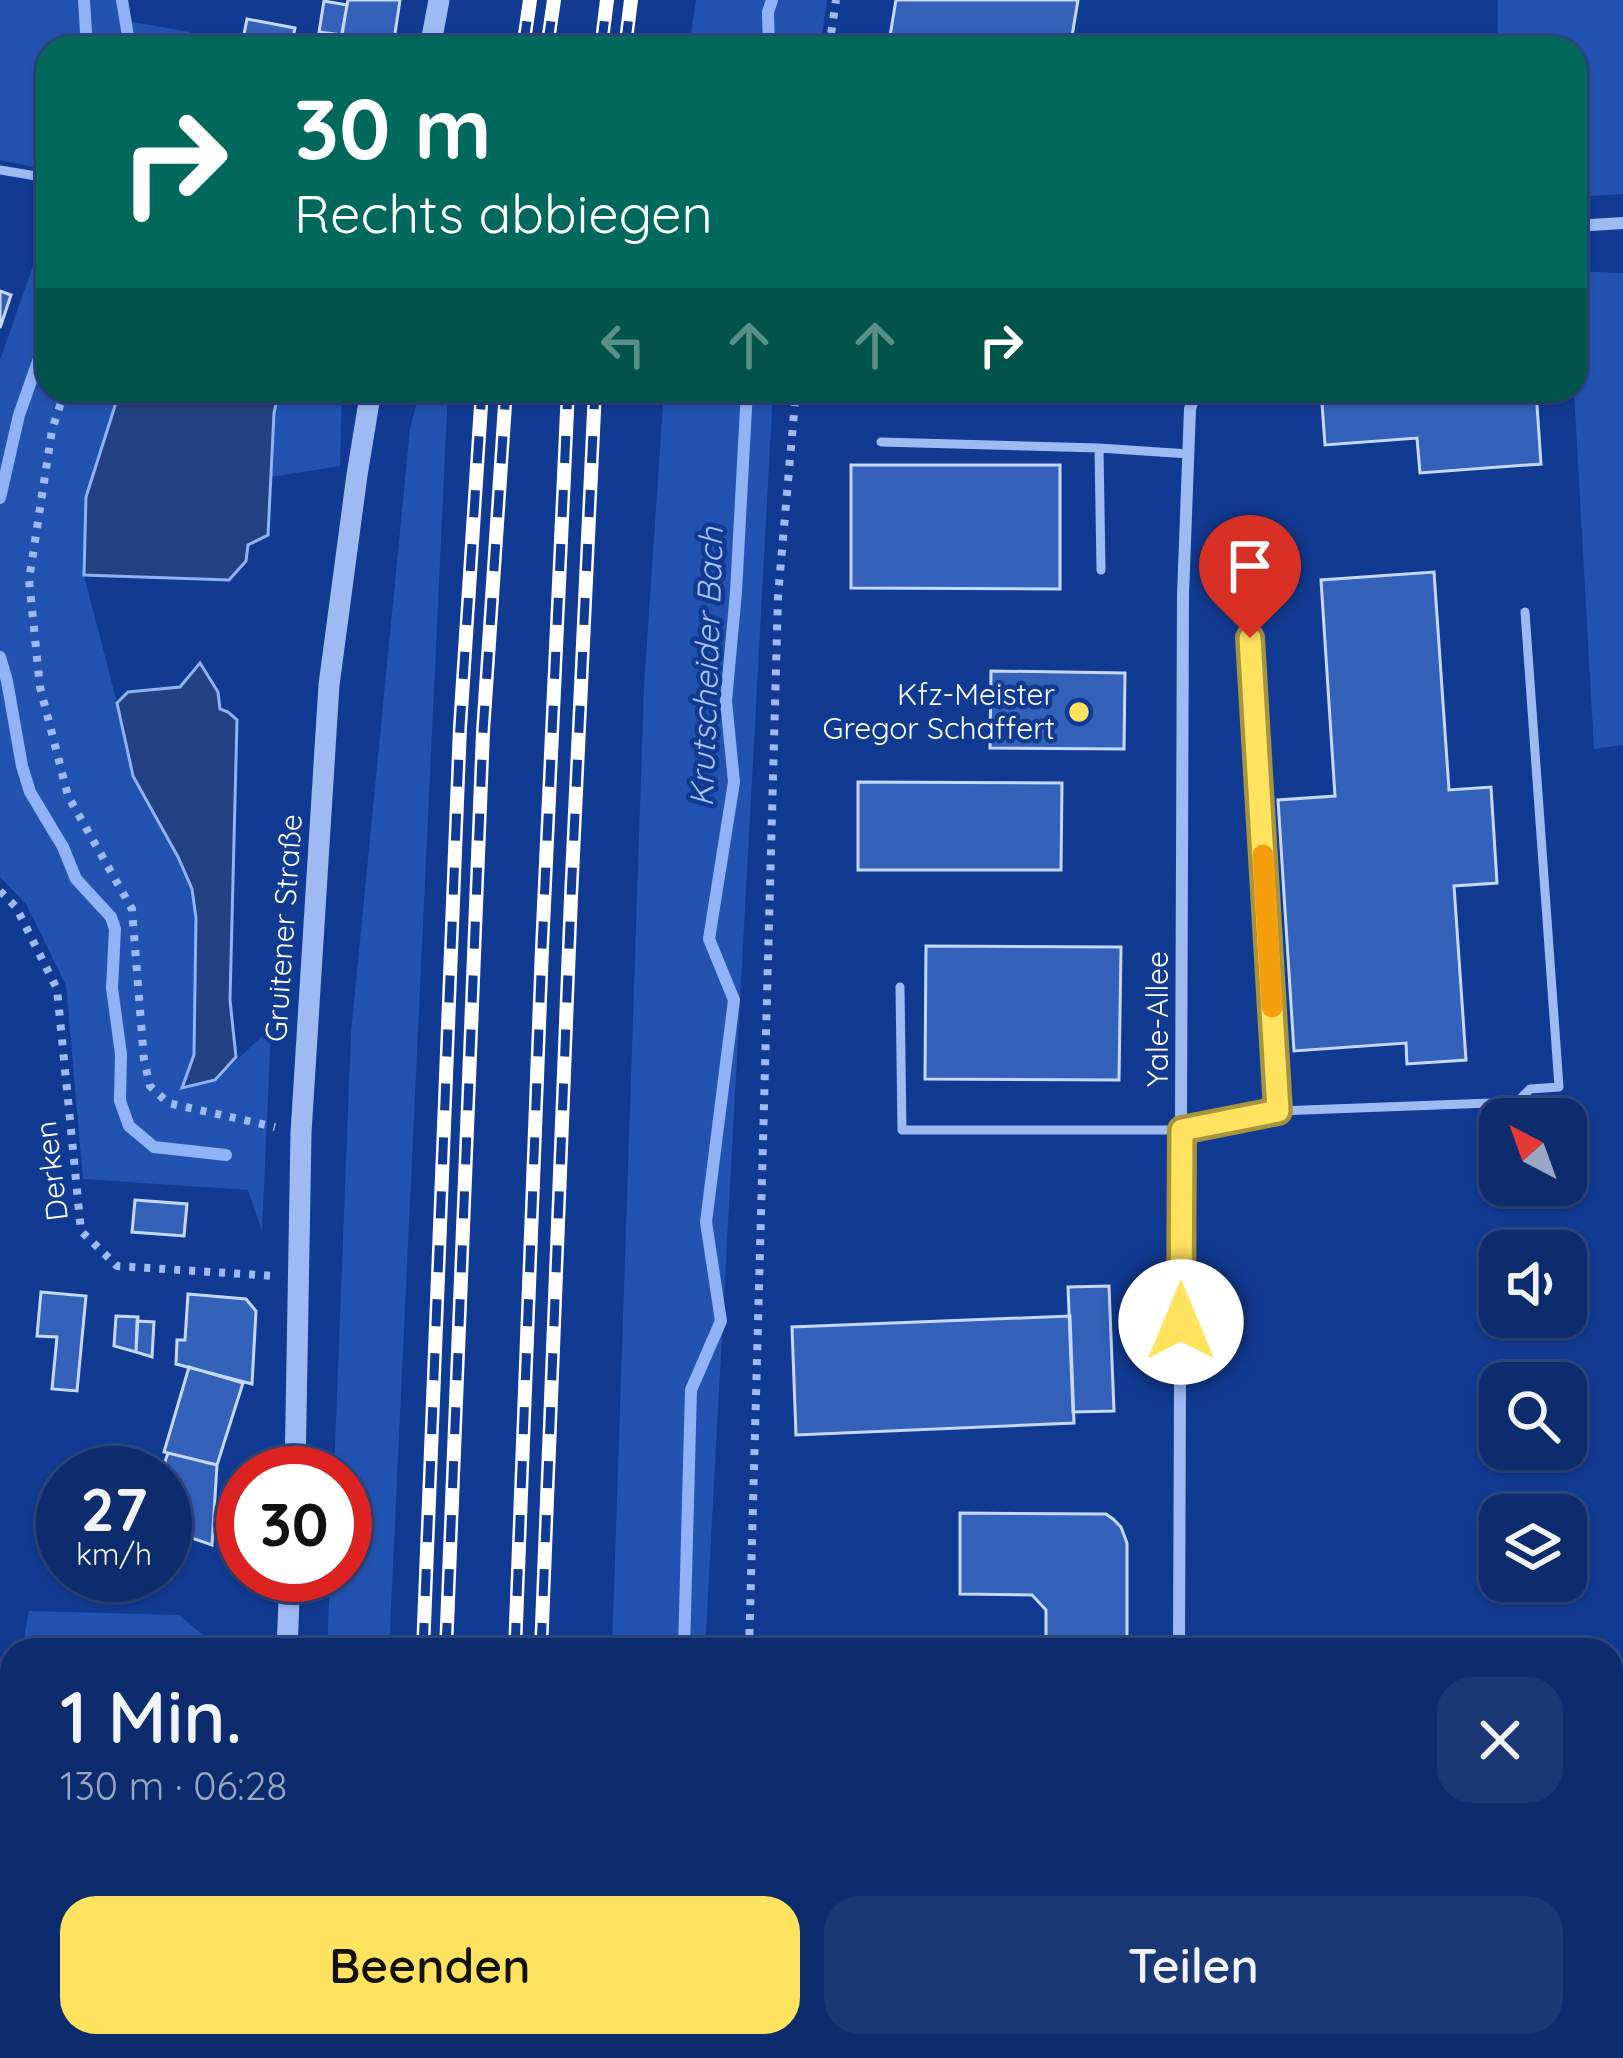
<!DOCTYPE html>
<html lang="de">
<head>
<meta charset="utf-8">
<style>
  body { margin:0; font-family:Quicksand,sans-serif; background:#1b3876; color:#f1f3f6; height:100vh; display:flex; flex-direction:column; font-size:45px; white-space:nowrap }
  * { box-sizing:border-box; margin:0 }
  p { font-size:39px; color:#9aa7c2 }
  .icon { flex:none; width:66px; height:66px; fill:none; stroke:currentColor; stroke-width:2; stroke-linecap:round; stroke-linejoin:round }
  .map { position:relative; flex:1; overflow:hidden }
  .details { position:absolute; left:0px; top:1638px; width:1623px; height:420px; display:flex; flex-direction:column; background:#0d2c6e; border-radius:36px 36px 0 0; box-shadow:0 3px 9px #0004,0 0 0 3px #2d4881 }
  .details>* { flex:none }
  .guide { position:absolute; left:36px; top:36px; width:1551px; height:366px; border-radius:36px; box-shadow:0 3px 9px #0004,0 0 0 3px #2d4881; background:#00695c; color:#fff; overflow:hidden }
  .needle { width:78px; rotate:319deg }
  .fabs { position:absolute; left:1479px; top:1098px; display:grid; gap:24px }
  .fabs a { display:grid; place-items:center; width:108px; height:108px; border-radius:24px; background:#0d2c6e; box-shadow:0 3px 9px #0004,0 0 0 3px #2d4881; font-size:60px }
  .speed { position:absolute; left:36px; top:1446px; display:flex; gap:24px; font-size:60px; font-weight:700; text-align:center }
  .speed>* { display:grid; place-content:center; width:156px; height:156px; border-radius:50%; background:#0d2c6e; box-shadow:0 3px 9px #0004,0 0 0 3px #2d4881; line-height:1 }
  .speed small { font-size:30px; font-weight:400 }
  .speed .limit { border:18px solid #d22; background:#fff; color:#111 }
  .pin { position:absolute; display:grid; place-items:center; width:102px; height:102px; color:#fff; margin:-123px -51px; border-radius:50% 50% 50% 0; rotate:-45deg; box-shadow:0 0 12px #0007 }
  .pin .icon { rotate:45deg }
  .me { position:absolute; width:132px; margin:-66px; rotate:0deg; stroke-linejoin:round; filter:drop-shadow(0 0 9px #0008) }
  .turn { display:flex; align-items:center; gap:42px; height:252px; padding:0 60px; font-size:54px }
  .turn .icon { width:156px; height:156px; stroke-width:2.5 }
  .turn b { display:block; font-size:84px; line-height:102px }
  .lanes { display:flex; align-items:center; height:114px; padding:0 60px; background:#0003; justify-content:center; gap:60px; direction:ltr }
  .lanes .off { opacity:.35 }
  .round { display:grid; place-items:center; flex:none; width:126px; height:126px; border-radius:36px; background:#1b3876 }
  .head { display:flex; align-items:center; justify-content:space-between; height:204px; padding:0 60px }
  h1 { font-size:72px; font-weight:600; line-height:90px }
  .action { display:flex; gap:24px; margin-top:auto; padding:24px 60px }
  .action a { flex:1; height:138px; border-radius:36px; background:#ffe35f; color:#111; font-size:48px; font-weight:600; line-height:138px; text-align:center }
  .action a+a { background:#1b3876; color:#f1f3f6 }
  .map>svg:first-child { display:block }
</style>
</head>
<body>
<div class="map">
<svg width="1623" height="2058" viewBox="0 0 1623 2058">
  <rect width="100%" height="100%" fill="#113a92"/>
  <path fill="#2353b1" d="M0,0H123L128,21L189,32V48H48V170L0,160Z
    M696,0H827L820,48H689Z
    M1498,0H1623V194L1575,197V48H1498Z
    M48,223V390H120L86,497L84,575L117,703L126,752L192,889L196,918L194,1055L182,1087L215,1080L271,1028L262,1231L248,1190L83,1179L66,985L26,904L0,877V360Z
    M1575,271L1623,273V745L1594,749L1574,390Z
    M279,390H342L340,466L270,477L274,413Z
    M420,390H448L389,1650H327L330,1575H345V1473H334L351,1033L410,429Z
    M664,390H773L705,1650H612L644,687Z
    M29,1611L179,1615L221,1650H22Z
    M12,1701V2046H229L221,2058H36L0,2042V1764Z
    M306,2046H370V2058H305Z
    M598,2046H683L682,2058H598Z"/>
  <path fill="#234284" stroke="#8fb3f6" stroke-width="3" d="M120,390H279L274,413L268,535L248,545L246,561L229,580L84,575L86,497Z
    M200,663L218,692L220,709L228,712L237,720L230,1000L236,1057L215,1080L182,1088L194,1055L196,918L192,889L178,857L133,776L117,703L128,692L180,687Z"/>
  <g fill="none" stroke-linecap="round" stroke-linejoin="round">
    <path stroke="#8fb3f6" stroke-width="12" d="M84,0L87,48
      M122,0L130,48
      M769,48L768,12L772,0
      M0,498L19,415L48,333
      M0,657L7,681L22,766L30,792L63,847L76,879L111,917L115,929L112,988L121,1054L120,1101L129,1126L154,1147L226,1155
      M684,1650L691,1390L721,1321L706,1222L734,1000L709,939L734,782L726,701L736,592L747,390
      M677,2058L681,2046"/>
  </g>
  <path fill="#3461b9" stroke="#c5d8fd" stroke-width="3" d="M348,0H400L393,47L341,38Z
    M896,0H1078L1070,48H888Z
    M324,1L347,5L342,35L319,32Z
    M247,19L295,28L291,48L243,39Z
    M0,291L11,295L0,328Z
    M1321,390H1536L1541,464L1420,473L1417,438L1325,445Z
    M851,465H1060V589L851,588Z
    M1434,572L1449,790L1491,787L1497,883L1454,886L1466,1060L1407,1064L1406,1043L1294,1051L1278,800L1335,796L1321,580Z
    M991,671L1125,673L1124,749L990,748Z
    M858,782L1062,783L1061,870H858Z
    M926,946L1121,947L1119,1080L925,1079Z
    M135,1200L187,1204L184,1236L132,1232Z
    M1109,1286L1114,1411L1073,1412L1068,1287Z
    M41,1292L86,1296L77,1391L52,1389L57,1337L37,1336Z
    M188,1294L246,1299L256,1311L252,1384L176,1364L177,1340H185Z
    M116,1316L138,1317L136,1352L114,1346Z
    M1070,1316L1074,1423L796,1435L792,1327Z
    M137,1321L154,1322L152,1357L136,1352Z
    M189,1367L243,1383L217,1465L164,1452Z
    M168,1453L217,1465L212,1545L165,1529V1473H161Z
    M960,1513L1106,1514L1113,1519L1121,1527L1127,1543V1650H1046V1610L1032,1595L960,1594Z
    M770,2046H1123V2058H769Z
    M1336,2054L1574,2055V2058H1336Z"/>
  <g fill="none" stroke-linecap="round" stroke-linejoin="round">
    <path stroke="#9dbaf3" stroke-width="8" stroke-dasharray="6 9" stroke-linecap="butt" d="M829,48L836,0
      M65,390L52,430L29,580L40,687L68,796L132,909L144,1060L150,1086L168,1103L275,1127
      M0,891L16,907L57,989L81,1231L117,1266L275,1276
      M749,1650L778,596L796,390
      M733,2058V2046"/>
    <path stroke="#9dbaf3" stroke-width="9" d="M0,170L48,178
      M881,442L1099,448L1189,454
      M1099,448L1101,570
      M900,987L902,1130H1182L1278,1111L1250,638
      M1278,1111L1517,1102L1530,1089L1559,1087L1525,612"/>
    <path stroke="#9dbaf3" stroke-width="12" d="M1575,226L1623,223
      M1179,1650L1183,595L1190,409L1196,390"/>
    <path stroke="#9dbaf3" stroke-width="21" d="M430,48L439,0
      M295,1473L301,1133L329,685L357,475L371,390
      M287,1650L290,1575
      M271,2058L272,2046"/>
    <defs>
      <path id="rail" d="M523,48L530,0
        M547,48L554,0
        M601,48L607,0
        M625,48L631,0
        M423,1650L460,727L482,390
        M446,1650L483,732L506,390
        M515,1650L542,948L568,390
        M541,1650L571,897L595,390
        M407,2058V2046
        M431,2058V2046
        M503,2058V2046
        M536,2058V2046"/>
    </defs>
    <use href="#rail" stroke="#fff" stroke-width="14"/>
    <use href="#rail" stroke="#113a92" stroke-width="9" stroke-dasharray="27" stroke-linecap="butt"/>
  </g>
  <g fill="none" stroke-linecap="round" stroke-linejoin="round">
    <defs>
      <path id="route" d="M1181,1322L1182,1130L1278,1111L1250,638"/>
    </defs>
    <use href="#route" stroke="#a6943e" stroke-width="30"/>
    <use href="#route" stroke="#ffe35f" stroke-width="21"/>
    <path stroke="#f59e0b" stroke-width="21" d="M1263,855L1272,1007"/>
  </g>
  <circle fill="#ffe35f" stroke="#113a92" stroke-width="4.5" cx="1079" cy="712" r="12"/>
  <g text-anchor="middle" stroke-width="9" stroke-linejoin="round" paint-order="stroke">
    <g font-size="30" fill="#fff" stroke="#113a92" text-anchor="end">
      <text x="1055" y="705">Kfz-Meister<tspan x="1055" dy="34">Gregor Schaffert</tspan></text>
    </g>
    <g font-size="30" fill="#fff" stroke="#113a92">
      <text transform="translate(284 928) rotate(-86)" y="10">Gruitener Straße</text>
      <text transform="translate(1158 1019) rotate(-90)" y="10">Yale-Allee</text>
      <text transform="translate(52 1171) rotate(-97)" y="10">Derken</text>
    </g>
    <g font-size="33" font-style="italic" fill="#a9c4fa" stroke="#113a92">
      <text transform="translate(706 667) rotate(-88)" y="12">Krutscheider Bach</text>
    </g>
  </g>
</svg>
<div class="fabs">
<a><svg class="needle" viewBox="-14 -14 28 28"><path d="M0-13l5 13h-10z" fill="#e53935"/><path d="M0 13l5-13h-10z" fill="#9aa7c2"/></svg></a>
<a><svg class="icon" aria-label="sound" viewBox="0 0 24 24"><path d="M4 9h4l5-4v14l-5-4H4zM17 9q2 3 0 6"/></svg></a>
<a><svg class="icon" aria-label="search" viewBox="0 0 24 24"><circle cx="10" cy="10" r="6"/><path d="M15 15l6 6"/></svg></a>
<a><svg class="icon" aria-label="layers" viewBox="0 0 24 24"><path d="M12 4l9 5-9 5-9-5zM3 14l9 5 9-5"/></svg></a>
</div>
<div class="speed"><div>27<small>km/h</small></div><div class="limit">30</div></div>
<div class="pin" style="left:1250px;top:638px;background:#d93025"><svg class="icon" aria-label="arrive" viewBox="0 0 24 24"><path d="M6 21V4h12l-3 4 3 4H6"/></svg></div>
<svg class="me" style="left:1181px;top:1322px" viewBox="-20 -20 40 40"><circle r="19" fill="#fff"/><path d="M0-13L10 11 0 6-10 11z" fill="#ffe35f"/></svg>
<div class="guide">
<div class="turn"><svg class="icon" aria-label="right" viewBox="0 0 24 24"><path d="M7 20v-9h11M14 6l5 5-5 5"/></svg><div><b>30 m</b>Rechts abbiegen</div></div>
<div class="lanes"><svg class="icon off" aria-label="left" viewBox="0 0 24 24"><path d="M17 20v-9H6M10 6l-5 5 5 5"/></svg><svg class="icon off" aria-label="ahead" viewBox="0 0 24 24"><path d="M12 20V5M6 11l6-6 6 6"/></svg><svg class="icon off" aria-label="ahead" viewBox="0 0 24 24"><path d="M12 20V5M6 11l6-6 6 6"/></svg><svg class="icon" aria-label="right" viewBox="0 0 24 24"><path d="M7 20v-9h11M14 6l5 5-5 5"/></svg></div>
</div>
<section class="details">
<div class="head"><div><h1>1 Min.</h1><p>130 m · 06:28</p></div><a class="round"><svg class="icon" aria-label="close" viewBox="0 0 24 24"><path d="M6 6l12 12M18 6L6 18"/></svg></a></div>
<div class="action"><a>Beenden</a><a>Teilen</a></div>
</section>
</div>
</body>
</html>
